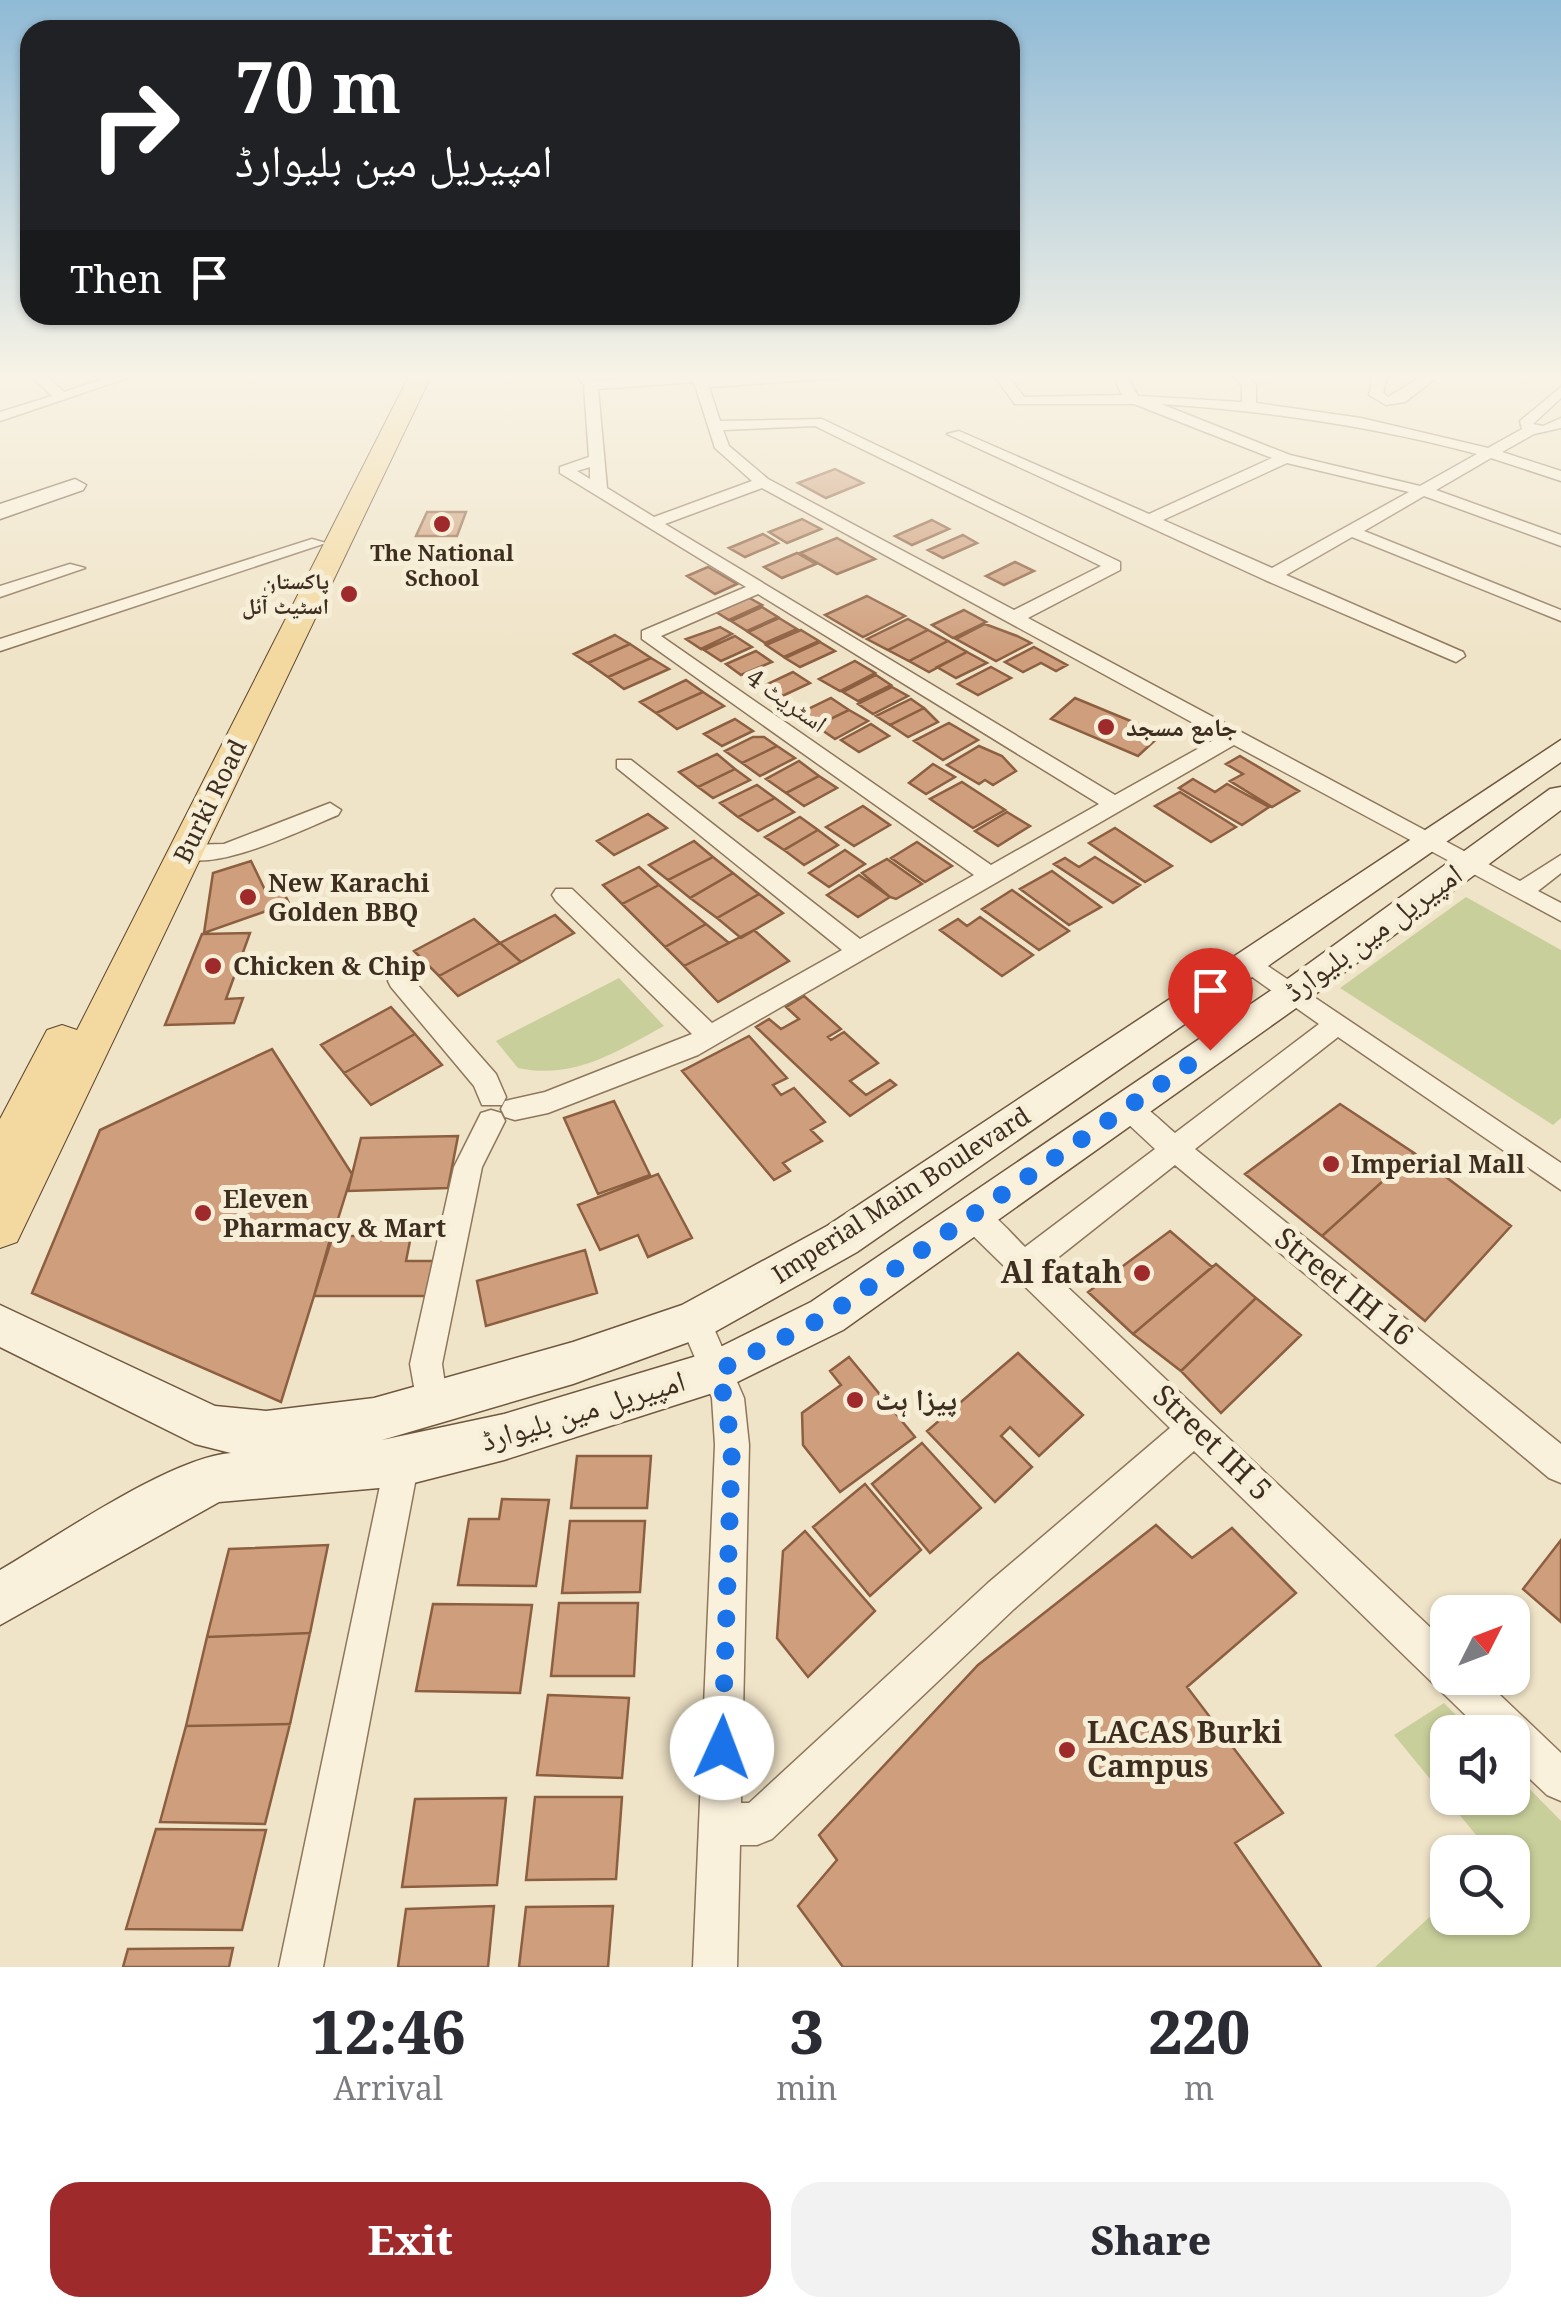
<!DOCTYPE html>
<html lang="en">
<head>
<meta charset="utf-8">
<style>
  body { margin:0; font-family:"Noto Serif","Noto Naskh Arabic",serif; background:#f2f2f3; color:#2b2b33; height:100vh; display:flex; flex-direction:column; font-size:38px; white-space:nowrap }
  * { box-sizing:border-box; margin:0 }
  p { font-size:32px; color:#7c7c81 }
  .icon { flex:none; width:55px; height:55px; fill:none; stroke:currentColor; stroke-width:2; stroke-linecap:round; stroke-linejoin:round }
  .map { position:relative; height:1967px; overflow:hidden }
  .side { display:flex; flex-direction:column; background:#fff; flex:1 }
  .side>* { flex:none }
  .hud { position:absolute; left:20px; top:20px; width:1000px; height:305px; border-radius:30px; box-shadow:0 2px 8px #0004; background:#202124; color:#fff; overflow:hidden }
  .needle { width:65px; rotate:48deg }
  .fabs { position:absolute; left:1430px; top:1595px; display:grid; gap:20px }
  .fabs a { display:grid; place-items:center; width:100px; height:100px; border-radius:20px; background:#fff; box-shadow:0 2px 8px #0004; font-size:50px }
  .pin { position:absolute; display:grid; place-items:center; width:85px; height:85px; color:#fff; margin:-102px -42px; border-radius:50% 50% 50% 0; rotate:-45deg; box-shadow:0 0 10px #0007 }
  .pin .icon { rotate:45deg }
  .me { position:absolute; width:110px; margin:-55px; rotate:2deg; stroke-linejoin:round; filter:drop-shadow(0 0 8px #0008) }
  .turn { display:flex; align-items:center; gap:35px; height:210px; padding:0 50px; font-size:45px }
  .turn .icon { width:130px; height:130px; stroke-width:2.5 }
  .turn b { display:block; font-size:70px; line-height:85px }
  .then { display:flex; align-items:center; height:95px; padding:0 50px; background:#0003; gap:20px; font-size:38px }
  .eta { display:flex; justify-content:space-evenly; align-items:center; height:170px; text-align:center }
  .eta b { font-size:60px; font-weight:800; line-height:70px }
  .action { display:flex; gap:20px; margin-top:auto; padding:20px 50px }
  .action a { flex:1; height:115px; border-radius:30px; background:#9e2a2b; color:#fff; font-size:40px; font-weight:800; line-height:115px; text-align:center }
  .action a+a { background:#f2f2f3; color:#2b2b33 }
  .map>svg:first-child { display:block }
</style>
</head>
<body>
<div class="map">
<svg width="1561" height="1967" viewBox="0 0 1561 1967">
  <rect width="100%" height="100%" fill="#f0e4c8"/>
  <path fill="#c9cf9b" d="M1466,897L1561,950V1118L1553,1125L1340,988Z
    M619,978L664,1026C616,1052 574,1080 518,1068L496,1041Z
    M1444,1703L1473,1732H1448V1798H1512L1513,1772L1561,1821V1967H1375L1447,1901L1448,1918H1512V1852H1490L1394,1735Z"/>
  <path fill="#cf9f7d" stroke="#8d5f41" stroke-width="2.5" d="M835,469L863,483L826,498L798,483Z
    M427,512H466L457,536H416Z
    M802,519L821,529L787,543L769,532Z
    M932,520L949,529L912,545L895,536Z
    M763,534L778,543L745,557L729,548Z
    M963,535L977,543L943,558L928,550Z
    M837,538L875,559L837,574L800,553Z
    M797,553L816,564L782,578L764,567Z
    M1015,562L1034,571L1004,585L986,576Z
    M708,567L737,584L715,594L687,576Z
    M746,596L762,605L729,620L713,610Z
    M867,596L905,616L863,637L825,615Z
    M762,607L778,617L747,631L731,621Z
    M964,610L986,622L953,638L932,625Z
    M779,618L797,629L765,643L748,632Z
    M908,619L928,630L888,650L867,639Z
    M985,624L1017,636L1031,643L996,661L956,639Z
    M720,627L732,634L701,649L686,639Z
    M801,630L819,641L784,657L766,645Z
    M928,630L948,641L909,661L888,650Z
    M615,635L630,644L588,663L574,654Z
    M735,636L752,647L721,661L704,650Z
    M948,641L967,652L929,672L909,661Z
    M820,642L835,651L800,667L785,658Z
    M630,644L651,658L608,677L588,663Z
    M1034,647L1067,665L1056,671L1041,663L1023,672L1005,662Z
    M756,651L772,662L741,675L726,664Z
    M967,652L987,663L956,678L937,667Z
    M651,658L669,669L624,689L608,677Z
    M855,661L875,673L840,691L819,679Z
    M991,667L1011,678L978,695L958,684Z
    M793,672L810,683L776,699L759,688Z
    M876,675L891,685L858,701L843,692Z
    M686,680L703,692L656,713L640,702Z
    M892,687L908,696L873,714L858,704Z
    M703,692L724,706L677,729L656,713Z
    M831,698L849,710L816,726L798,714Z
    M1075,698L1162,734L1138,756L1051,719Z
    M911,699L924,708L890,725L876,716Z
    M924,708L938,722L908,737L890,725Z
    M849,710L868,721L835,739L816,726Z
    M735,719L753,731L722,746L704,734Z
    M949,723L978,740L943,760L914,741Z
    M871,724L889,736L859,752L841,740Z
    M753,737H764L777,746L742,763L725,751Z
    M777,746L795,758L760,776L742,763Z
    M979,746L1002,756L1016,771L993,785L985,780L979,784L947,765Z
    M717,754L735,769L698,787L679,772Z
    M1240,756L1299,791L1272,807L1230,781L1243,774L1226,764Z
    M799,761L819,776L786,793L766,779Z
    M933,764L955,777L926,794L909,783Z
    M735,769L750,780L713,798L698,787Z
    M819,776L837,788L804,806L786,793Z
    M1193,779L1215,792L1227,784L1269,807L1242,825L1179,788Z
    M962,782L1005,810L973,828L930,799Z
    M757,785L775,798L738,817L720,803Z
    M1180,792L1236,827L1211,842L1155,806Z
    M775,798L794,812L758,831L738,817Z
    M863,806L890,825L854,846L826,827Z
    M1007,812L1030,826L998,846L975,831Z
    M648,814L667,828L614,855L597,841Z
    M800,817L818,830L784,850L765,837Z
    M1115,828L1172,866L1145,882L1089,843Z
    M818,830L838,845L804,865L784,850Z
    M694,841L713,857L668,880L649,865Z
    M917,842L952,866L925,882L891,858Z
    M845,850L865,864L829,887L809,873Z
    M713,857L733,873L690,898L668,880Z
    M1095,857L1140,885L1113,903L1054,864L1065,858L1079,867Z
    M887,859L922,884L896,899L890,897L862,873Z
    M251,861L265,890L280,885L289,903L204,933L213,873Z
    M639,867L659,885L622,904L603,885Z
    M1052,871L1101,907L1069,925L1020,889Z
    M733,873L759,894L717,918L690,898Z
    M859,875L890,897L858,917L827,895Z
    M659,885L706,924L665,947L622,904Z
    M1012,890L1069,931L1039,950L982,909Z
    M759,894L783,913L741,938L717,918Z
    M555,915L574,933L521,962L500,943Z
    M980,917L1033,955L1002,976L940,930L958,919L967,926Z
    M474,919L500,943L439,976L414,951Z
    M706,924L729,943L684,966L665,947Z
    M754,930L789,961L718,1002L684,966Z
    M250,933L226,999L243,998L234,1023L165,1025L202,934Z
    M500,943L521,962L458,996L439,976Z
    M804,996L841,1029L828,1037L831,1040L844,1032L878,1063L850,1081L866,1095L890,1080L896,1085L850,1116L756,1027L769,1019L781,1029L799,1019L786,1007Z
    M391,1007L415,1034L344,1073L321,1045Z
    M415,1034L442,1065L371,1105L344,1073Z
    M749,1036L787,1078L773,1085L781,1095L794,1088L825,1122L811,1130L822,1141L783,1163L790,1171L774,1180L682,1071Z
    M272,1049L352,1174L281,1402L32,1293L100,1130Z
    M614,1101L650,1175L598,1194L564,1118Z
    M1340,1104L1414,1153L1322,1236L1245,1174Z
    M458,1136L448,1188L348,1191L361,1138Z
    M1414,1153L1511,1226L1425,1321L1322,1236Z
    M658,1174L692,1238L648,1257L638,1235L600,1250L578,1205Z
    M1170,1231L1212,1267L1133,1334L1088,1292Z
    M331,1236H411L406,1261H438L430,1296H314Z
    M585,1250L597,1293L486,1326L477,1281Z
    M1216,1264L1256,1298L1181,1371L1133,1334Z
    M1256,1298L1301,1335L1221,1413L1181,1371Z
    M1018,1353L1083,1415L1039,1456L1010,1427L1001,1436L1032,1467L995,1502L927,1431Z
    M849,1357L915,1437L840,1492L803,1445L802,1413L841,1385L830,1371Z
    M922,1443L981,1508L930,1553L872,1484Z
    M577,1456H651L647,1508H571Z
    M865,1484L921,1550L870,1596L813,1527Z
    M502,1499L549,1500L536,1586L458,1585L469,1519H499Z
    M570,1521H645L640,1592L562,1593Z
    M1156,1525L1192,1558L1232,1528L1296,1593L1187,1687L1283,1813L1235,1843L1321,1967H843L798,1906L837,1860L819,1835L978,1665Z
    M805,1531L875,1611L808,1677L777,1638L783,1551Z
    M1561,1540V1622L1523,1589Z
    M328,1545L310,1633L207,1637L229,1549Z
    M559,1603H638L634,1676H551Z
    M433,1604L532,1605L520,1693L416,1691Z
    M310,1633L290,1724L186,1726L207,1637Z
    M548,1695L629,1698L622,1778L537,1775Z
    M290,1724L265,1824L160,1822L186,1726Z
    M535,1797H622L616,1879L526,1880Z
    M506,1798L497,1885L402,1887L415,1799Z
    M156,1829L266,1830L242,1930L126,1929Z
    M494,1906L488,1967H398L406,1909Z
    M613,1906L608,1967H519L526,1907Z
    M233,1948L229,1967H123L128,1949Z"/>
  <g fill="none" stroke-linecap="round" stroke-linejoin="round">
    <defs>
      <path id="street" d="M29,374H43L64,392L119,374H139L0,421V412L52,396Z
        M575,374H589L595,381L692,374H704L706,379L845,374L839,378L709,387L720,421L822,419L1120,562V570L1028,618L1520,881L1561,855V873L1538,891L1561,903V921L1234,745L698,1055L548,1113L515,1120L505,1117L501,1109L505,1101L545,1092L692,1034L556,901L552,895L556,889H572L712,1023L842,950L617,768V760H631L860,939L974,875L642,639V631L746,587L560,473V467L589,457L584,385ZM694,382L715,448L752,481L654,517L607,488L598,389ZM815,426L1101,566L1014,610L768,479L729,446L723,430ZM590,467V479L577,471ZM762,488L1219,737L1115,795L665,524ZM758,594L1099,804L991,865L661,636Z
        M993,374H1007L1024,397L1122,395L1113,375L1126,374L1138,396L1242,402V386L1231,374H1245L1256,385V403L1361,418L1488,448L1522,429L1520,421L1561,387V398L1533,424L1543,426L1561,418V428L1534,434L1502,452L1561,471V481L1491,458L1436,490L1561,535V546L1424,496L1364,531L1561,610V621L1352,537L1286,575L1463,652L1465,656L1456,662L1265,580L947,434L959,431L1149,514L1272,458L1134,404H1015ZM1161,404C1268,411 1372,426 1477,454L1420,486L1290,455ZM1287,463L1409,492L1272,568L1163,520Z
        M1374,374H1388L1383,393L1388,397L1426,374H1441L1405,402L1386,405L1369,395Z
        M312,539L326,543L0,651V639Z
        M70,564L85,568L0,597V586Z
        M330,803L341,810L338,815C306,828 200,881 174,852L185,845L224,844Z
        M1247,952L1561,1163V1190L1338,1037L1195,1149L1561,1444V1483L1549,1478L1175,1165L1046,1267L1448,1644V1678H1482L1561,1753V1801L1547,1795L1512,1762V1732H1483L1194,1451L1014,1609L772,1839L757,1845H740L737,1967H693L715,1445L712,1398L679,1320L684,1310L695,1306L706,1310L744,1398L749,1445L741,1803H749L988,1583L1170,1428L963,1226L958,1217L963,1208C987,1200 1009,1232 1025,1247L1155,1149L1112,1109L1116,1101C1138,1094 1159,1120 1175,1133L1319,1024L1238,967L1235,961L1238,955Z
        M400,972L409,975L496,1074L506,1097L502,1105H482L474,1086L391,987L388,981L391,975Z
        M491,1110L501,1113L505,1121L482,1167L442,1364L448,1404L443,1415L431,1420L419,1415L410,1364L454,1167L481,1113Z
        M402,1445L414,1450L419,1462L323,1967H279L385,1462L390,1450Z"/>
      <path id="secondary" d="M75,479L86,485L83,490L0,519V504Z
        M1561,740V762L857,1252L711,1334L573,1384L382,1440L504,1414L710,1352L811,1302L1282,983L1550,789L1561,787V810L1306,1001L843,1330L719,1391L504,1460L402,1486L219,1502L0,1625V1570C57,1537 169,1458 231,1453L195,1444L0,1347V1305L215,1406L266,1411L374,1398L573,1342L682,1305L827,1226Z"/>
      <path id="primary" d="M410,374H432L17,1242L0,1248V1119L47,1030L62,1025L77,1030Z"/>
    </defs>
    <use href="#street" stroke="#8d765c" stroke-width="3"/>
    <use href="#secondary" stroke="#6f573f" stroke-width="3"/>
    <use href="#primary" stroke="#5b4430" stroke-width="2"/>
    <use href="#street" fill="#faf1dc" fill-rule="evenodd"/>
    <use href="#secondary" fill="#faf1dc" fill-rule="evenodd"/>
    <use href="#primary" fill="#f3d9a0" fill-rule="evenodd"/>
  </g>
  <linearGradient id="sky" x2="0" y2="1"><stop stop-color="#8fbad6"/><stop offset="0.58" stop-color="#f8f3e6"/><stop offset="1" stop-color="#f8f3e6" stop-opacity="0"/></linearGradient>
  <rect width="1561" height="649" fill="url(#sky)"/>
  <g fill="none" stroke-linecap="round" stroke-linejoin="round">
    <path stroke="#1a73e8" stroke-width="18" stroke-dasharray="0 32.4" d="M722,1748L732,1445L719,1370L827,1316L1210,1050"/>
  </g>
  <g fill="#9e2a2b" stroke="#f7eed8" stroke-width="4">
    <circle cx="442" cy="524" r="10"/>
    <circle cx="349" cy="594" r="10"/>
    <circle cx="1106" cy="727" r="10"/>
    <circle cx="248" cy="897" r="10"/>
    <circle cx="213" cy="966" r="10"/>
    <circle cx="1331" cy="1164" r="10"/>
    <circle cx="203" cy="1213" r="10"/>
    <circle cx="1142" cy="1273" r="10"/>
    <circle cx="855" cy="1400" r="10"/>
    <circle cx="1067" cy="1750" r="10"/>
  </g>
  <g text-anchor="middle" stroke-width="10" stroke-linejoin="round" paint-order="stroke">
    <g font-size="22" font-weight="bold" fill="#3d2e20" stroke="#f7eed8">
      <text x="442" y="561">The National<tspan x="442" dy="25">School</tspan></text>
      <text x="329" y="589" text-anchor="end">پاکستان<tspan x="329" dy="25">اسٹیٹ آئل</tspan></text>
    </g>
    <g font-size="25" fill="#3d2e20" stroke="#f7eed8">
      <text transform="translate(787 700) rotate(35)" y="9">اسٹریٹ 4</text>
      <text transform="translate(210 801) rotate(-64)" y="9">Burki Road</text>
      <text transform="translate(901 1195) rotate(-33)" y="9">Imperial Main Boulevard</text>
    </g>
    <g font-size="25" font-weight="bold" fill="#3d2e20" stroke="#f7eed8" text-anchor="start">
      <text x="1126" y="736">جامع مسجد</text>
      <text x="268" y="892">New Karachi<tspan x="268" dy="29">Golden BBQ</tspan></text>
      <text x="233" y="975">Chicken &amp; Chip</text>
      <text x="1351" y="1173">Imperial Mall</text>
      <text x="223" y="1208">Eleven<tspan x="223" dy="29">Pharmacy &amp; Mart</tspan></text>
    </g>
    <g font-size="30" fill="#3d2e20" stroke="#f7eed8">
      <text transform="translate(1373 933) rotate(-36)" y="10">امپیریل مین بلیوارڈ</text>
      <text transform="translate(1344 1287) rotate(39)" y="10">Street IH 16</text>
      <text transform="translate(583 1411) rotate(-17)" y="10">امپیریل مین بلیوارڈ</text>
      <text transform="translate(1212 1443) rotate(44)" y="10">Street IH 5</text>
    </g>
    <g font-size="30" font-weight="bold" fill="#3d2e20" stroke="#f7eed8" text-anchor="start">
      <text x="1122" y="1283" text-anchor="end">Al fatah</text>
      <text x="875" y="1410">پیزا ہٹ</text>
      <text x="1087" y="1743">LACAS Burki<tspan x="1087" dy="34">Campus</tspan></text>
    </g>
  </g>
</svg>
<div class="fabs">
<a><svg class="needle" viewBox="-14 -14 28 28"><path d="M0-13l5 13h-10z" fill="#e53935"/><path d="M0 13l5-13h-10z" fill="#7c7c81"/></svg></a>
<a><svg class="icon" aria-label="sound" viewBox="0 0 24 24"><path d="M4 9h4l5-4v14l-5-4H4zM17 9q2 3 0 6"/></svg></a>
<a><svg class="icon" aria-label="search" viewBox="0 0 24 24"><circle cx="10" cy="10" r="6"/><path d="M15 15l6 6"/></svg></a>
</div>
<div class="pin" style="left:1210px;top:1050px;background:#d93025"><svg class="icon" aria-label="arrive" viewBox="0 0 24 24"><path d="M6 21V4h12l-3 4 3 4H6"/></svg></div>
<svg class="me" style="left:722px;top:1748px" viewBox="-20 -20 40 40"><circle r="19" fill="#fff"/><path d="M0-13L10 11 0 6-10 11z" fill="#1a73e8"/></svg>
<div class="hud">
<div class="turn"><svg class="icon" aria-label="right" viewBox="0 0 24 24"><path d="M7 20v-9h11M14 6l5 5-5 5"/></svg><div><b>70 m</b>امپیریل مین بلیوارڈ</div></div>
<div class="then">Then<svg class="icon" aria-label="arrive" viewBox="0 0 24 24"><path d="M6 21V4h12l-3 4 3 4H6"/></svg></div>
</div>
</div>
<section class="side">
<div class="eta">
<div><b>12:46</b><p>Arrival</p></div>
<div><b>3</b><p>min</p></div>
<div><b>220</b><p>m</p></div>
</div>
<div class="action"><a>Exit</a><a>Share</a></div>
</section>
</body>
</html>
